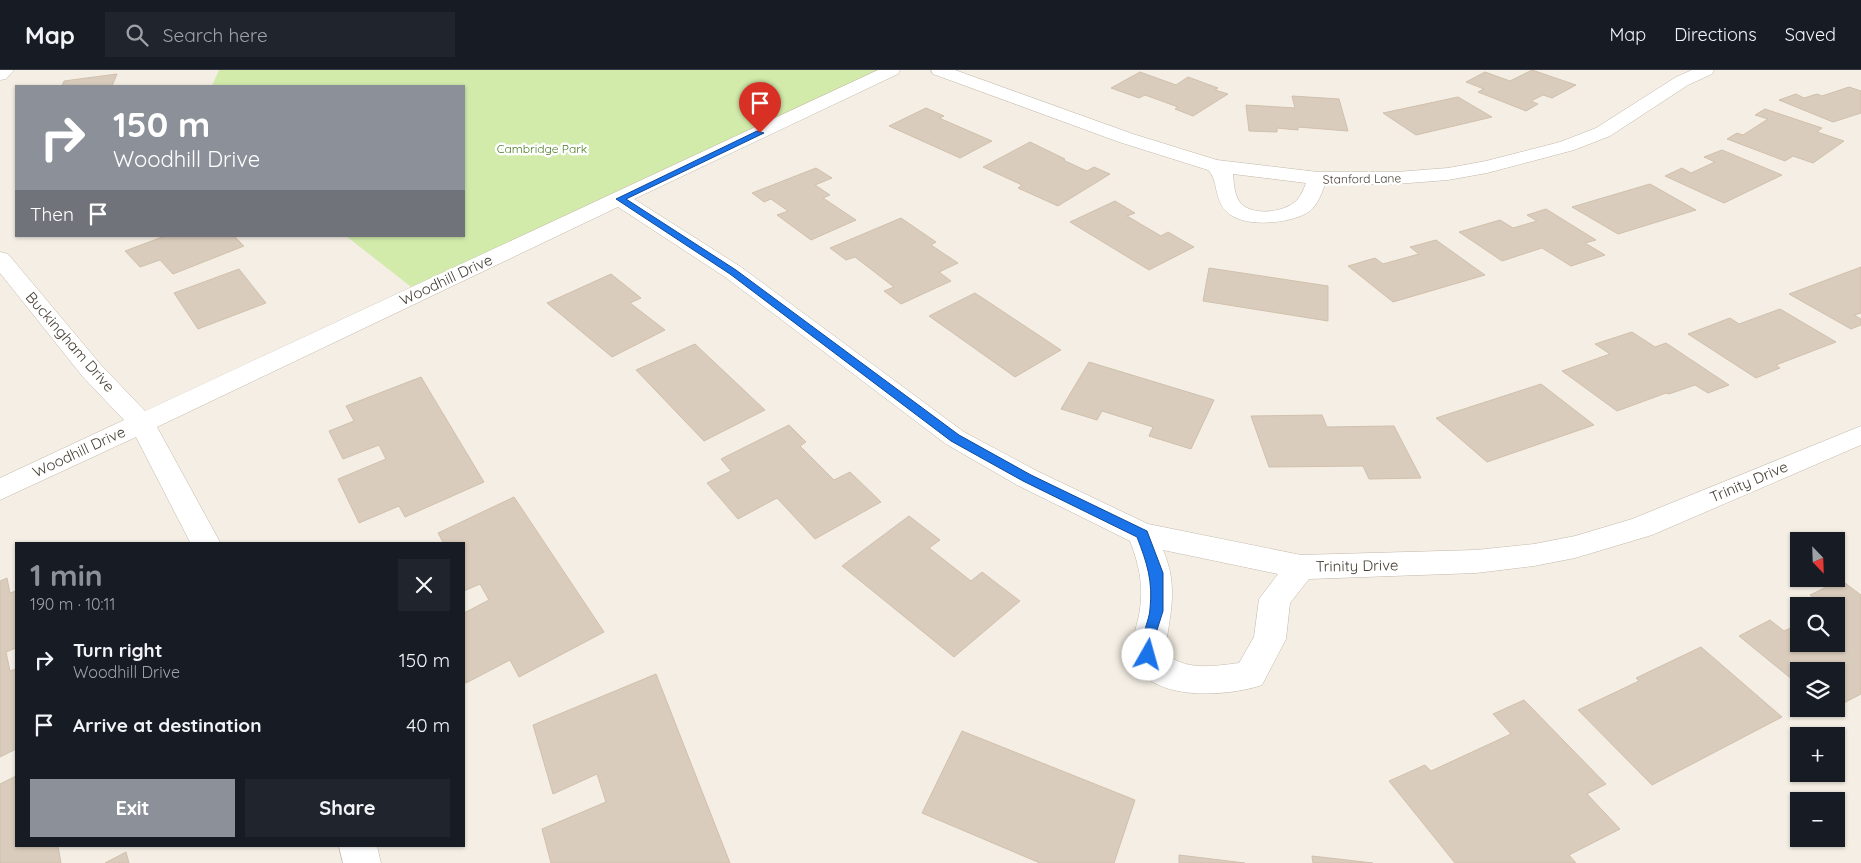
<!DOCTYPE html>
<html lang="en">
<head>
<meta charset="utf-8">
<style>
  body { margin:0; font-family:Quicksand,sans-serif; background:#20242c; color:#f1f3f6; height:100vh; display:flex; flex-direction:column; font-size:19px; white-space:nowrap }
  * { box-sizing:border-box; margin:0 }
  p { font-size:16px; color:#9ea1a6 }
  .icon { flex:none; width:28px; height:28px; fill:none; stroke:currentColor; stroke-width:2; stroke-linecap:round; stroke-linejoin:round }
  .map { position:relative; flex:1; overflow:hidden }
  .details { position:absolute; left:15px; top:472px; width:450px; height:305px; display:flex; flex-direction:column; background:#171b24; border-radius:0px; box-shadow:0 1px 4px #0004 }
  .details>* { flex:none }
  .banner { position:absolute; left:15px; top:15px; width:450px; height:152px; border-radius:0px; box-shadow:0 1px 4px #0004; background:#8c9099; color:#fff; overflow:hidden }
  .needle { width:32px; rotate:157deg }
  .buttons { position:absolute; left:1790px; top:462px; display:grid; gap:10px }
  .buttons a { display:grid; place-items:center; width:55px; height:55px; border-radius:0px; background:#171b24; box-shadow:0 1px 4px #0004; font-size:25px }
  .pin { position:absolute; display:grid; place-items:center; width:42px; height:42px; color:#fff; margin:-51px -21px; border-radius:50% 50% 50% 0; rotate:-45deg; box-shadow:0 0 5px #0007 }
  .pin .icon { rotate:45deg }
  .me { position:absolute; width:55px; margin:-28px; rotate:7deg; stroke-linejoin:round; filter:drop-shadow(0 0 4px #0008) }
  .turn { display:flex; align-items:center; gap:18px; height:105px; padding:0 15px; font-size:22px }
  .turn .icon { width:65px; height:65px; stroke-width:2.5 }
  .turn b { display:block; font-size:35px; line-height:42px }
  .then { display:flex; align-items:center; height:48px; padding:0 15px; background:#0003; gap:10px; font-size:19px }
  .round { display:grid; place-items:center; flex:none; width:52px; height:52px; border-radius:0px; background:#20242c }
  .headline { display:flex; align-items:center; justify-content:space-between; height:85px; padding:0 15px }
  h1 { font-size:30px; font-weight:800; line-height:38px; color:#8c9099 }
  .action { display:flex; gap:10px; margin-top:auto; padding:10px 15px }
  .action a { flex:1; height:58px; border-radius:0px; background:#8c9099; color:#fff; font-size:20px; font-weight:800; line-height:58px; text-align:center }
  .action a+a { background:#20242c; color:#f1f3f6 }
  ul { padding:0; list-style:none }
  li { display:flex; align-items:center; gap:15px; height:65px; padding:0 15px }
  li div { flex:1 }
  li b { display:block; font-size:19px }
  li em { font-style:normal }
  header { display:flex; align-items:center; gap:30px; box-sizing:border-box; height:70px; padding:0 25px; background:#171b24; border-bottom:1px solid #363941 }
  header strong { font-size:24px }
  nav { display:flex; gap:28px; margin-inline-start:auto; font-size:18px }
  .search { width:350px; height:45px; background:#20242c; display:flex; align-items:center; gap:12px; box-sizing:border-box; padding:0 18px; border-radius:0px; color:#9ea1a6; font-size:19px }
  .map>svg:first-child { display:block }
</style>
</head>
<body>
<header>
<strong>Map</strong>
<div class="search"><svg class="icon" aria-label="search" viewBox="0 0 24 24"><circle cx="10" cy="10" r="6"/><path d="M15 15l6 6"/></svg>Search here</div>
<nav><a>Map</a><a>Directions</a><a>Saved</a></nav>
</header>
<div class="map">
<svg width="1861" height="793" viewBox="0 0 1861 793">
  <rect width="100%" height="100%" fill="#f4eee4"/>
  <path fill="#d2ebaa" d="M219,0H890L419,223L346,166H464V16H212Z"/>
  <path fill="#d9ccbc" stroke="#d1c0ac" d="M1532,0L1576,15L1552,28L1543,25L1531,31L1538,34L1526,41L1478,22L1484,19L1466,12L1485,2L1510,11Z
    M1140,2L1176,15L1188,7L1218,18L1215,20L1228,24L1193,46L1175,39L1178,37L1145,25L1139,28L1111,18Z
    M117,4L112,16H62L64,11Z
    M1849,17L1861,21V43L1833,52L1779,30L1796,24L1804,28L1817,24L1822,26Z
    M1292,26L1339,29L1348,61L1298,57V60L1277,58V62L1249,61L1246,35L1295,38Z
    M1458,27L1492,47L1416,65L1383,43Z
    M926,38L944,46L939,48L992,71L960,88L889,56Z
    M1765,39L1822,58L1817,62L1844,71L1813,93L1793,86L1785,91L1727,69L1737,63L1743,65L1768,49L1755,45Z
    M1030,72L1065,89L1063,90L1087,101L1094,97L1110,104L1058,136L1018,118L1022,115L983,97Z
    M1722,80L1782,105L1724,133L1665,106L1682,98L1691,103L1715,92L1704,87Z
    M816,98L832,108L815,115L830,125L823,128L856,150L811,170L777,145L788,141L771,129L764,132L752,123Z
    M1650,114L1696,140L1618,164L1572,137Z
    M1115,131L1135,143L1127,146L1161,166L1168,162L1194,177L1149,200L1070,152Z
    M1546,139L1596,170L1585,173L1605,185L1571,196L1542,178L1502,191L1459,162L1500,150L1513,158L1537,151L1527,145Z
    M901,148L936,172L931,175L958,193L939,202L951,211L901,234L884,221L894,217L855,187L846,190L830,178Z
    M165,166H234L244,176L173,204L160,190L140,197L125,181Z
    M1436,170L1485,205L1393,232L1348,196L1375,188L1383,194L1419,184L1410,177Z
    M1861,197V243L1854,245L1861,249V255L1851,259L1789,224Z
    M1209,198L1328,216V251L1203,231Z
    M239,199L266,233L198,259L174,223Z
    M611,204L641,228L630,233L665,260L612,287L547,233Z
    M975,223L1061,280L1015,307L929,246Z
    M1780,239L1836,272L1776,295L1780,298L1756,308L1688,264L1730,248L1739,254Z
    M1632,262L1655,277L1666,273L1729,315L1708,323L1695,315L1669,324L1666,323L1617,341L1562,301L1610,284L1595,274Z
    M695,274L765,340L704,371L636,300Z
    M1089,292L1214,330L1191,379L1149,366L1153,357L1102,341L1097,350L1061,339Z
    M421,307L484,412L405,447L399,436L359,453L338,409L386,389L379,375L343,389L329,361L354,351L346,336Z
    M1541,314L1594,355L1487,392L1436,348Z
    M1322,345L1327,357L1394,356L1421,408L1369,409L1363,396L1269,397L1251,346Z
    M789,355L806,372L800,376L834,410L850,402L881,432L815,469L777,428L738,449L707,413L731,401L721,389Z
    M514,427L604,562L519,607L510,590L466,613L464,609V543L489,530L480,514L464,521V474H444L438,463Z
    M909,446L940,470L929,478L971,511L982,502L1020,531L954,587L842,496Z
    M7,508L10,523L16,521V578L6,582L10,601L16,599V679L0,687V511Z
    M1841,510L1861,525V624L1836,637V601H1799V615L1739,566L1770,550L1784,561L1799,554V574H1836V536H1825L1810,525Z
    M1701,577L1782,647L1652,715L1578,640L1639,611L1636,608Z
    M656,604L730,793H551L542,759L606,732L597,704L553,724L533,655Z
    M1524,630L1606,714L1587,724L1620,759L1569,785L1576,793H1455L1389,711L1425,695L1431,701L1511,664L1493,644Z
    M962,661L1135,730L1114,793H1040L922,743Z
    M16,706V776H58L61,793H0V714Z
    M126,782L129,793H105Z
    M1179,785L1245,793H1179Z
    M1312,786L1373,793H1313Z"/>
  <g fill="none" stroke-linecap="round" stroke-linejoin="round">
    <defs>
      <path id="minor" d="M0,0H14L6,9L0,10Z
        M878,0H900L898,4L634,129L741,197L964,362L1037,401L1148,454L1301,485L1476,480L1534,474L1575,466L1632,449L1861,356V375L1652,465L1575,488L1534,496L1476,503L1309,509L1290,533L1286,569L1262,615C1227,627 1145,633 1132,586C1130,577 1137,555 1139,545C1144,518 1140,497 1130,471L1017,415L946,374L725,207L618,137L157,357L221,474H191L136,367L0,430V408L124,350L83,307L0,203V182L8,184L101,295L145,341ZM1163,480L1278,504L1259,529L1254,567L1239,593C1216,596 1181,602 1165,581C1170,543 1179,517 1163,480Z
        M931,0H955L1133,64L1217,90L1318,102H1396L1448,98L1486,91L1560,72L1596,58L1676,7L1692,0H1714L1712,4L1688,15L1610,66L1574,80L1487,103L1448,110L1396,114H1325C1322,123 1318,134 1310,141C1292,154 1242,159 1226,141C1214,129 1218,109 1208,100L1119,72L933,4ZM1233,104L1306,113C1304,118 1301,126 1297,130C1285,143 1249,147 1239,131C1234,123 1234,113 1233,104Z
        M339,776H377L381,793H343Z"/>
    </defs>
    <use href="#minor" stroke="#c3b8a9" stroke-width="1"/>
    <use href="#minor" fill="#fff" fill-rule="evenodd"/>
  </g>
  <path fill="#1a73e8" stroke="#114b97" d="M757,61L764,63L626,129L736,200L959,365L1031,405L1147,461L1163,503V541L1157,560L1153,589L1148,590L1143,589C1136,574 1149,554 1150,539C1153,511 1147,493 1137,467L1023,411L951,371L730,204L616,129Z"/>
  <g text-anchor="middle" stroke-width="5" stroke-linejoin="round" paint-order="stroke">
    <g font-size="12" fill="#4a7c23" stroke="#fff">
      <text x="542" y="83">Cambridge Park</text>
    </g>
    <g font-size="12" fill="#463e34" stroke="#fff">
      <text transform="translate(1362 109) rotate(-1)" y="4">Stanford Lane</text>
    </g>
    <g font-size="15" fill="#463e34" stroke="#fff">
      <text transform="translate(446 210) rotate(-25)" y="5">Woodhill Drive</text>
      <text transform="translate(70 272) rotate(49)" y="5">Buckingham Drive</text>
      <text transform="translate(79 382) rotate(-25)" y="5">Woodhill Drive</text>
      <text transform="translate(1749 412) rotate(-23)" y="5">Trinity Drive</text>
      <text transform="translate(1357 496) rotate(-1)" y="5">Trinity Drive</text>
    </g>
  </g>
</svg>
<div class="buttons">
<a><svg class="needle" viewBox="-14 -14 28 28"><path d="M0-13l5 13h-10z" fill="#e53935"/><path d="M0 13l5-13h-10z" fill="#9ea1a6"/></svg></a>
<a><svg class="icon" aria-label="search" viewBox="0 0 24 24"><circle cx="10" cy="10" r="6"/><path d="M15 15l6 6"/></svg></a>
<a><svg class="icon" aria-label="layers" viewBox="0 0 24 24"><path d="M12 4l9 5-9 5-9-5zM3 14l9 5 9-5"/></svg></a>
<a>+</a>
<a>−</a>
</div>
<div class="pin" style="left:760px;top:63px;background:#d93025"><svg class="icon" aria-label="arrive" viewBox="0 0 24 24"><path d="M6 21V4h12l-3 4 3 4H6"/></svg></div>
<svg class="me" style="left:1148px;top:585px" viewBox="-20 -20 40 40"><circle r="19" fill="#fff"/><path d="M0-13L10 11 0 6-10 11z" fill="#1a73e8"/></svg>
<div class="banner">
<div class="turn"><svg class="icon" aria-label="right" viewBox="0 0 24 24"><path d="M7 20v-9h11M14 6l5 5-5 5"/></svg><div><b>150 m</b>Woodhill Drive</div></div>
<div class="then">Then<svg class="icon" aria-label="arrive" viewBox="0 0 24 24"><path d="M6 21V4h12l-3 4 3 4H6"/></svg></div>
</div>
<section class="details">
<div class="headline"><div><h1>1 min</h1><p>190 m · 10:11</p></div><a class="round"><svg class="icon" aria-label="close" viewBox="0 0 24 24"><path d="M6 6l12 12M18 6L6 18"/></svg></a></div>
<ul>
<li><svg class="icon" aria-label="right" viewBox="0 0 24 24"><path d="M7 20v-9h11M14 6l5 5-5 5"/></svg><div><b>Turn right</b><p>Woodhill Drive</p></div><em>150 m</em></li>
<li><svg class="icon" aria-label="arrive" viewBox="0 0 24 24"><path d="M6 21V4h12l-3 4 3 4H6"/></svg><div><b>Arrive at destination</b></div><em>40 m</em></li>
</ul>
<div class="action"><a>Exit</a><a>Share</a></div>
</section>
</div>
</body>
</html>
